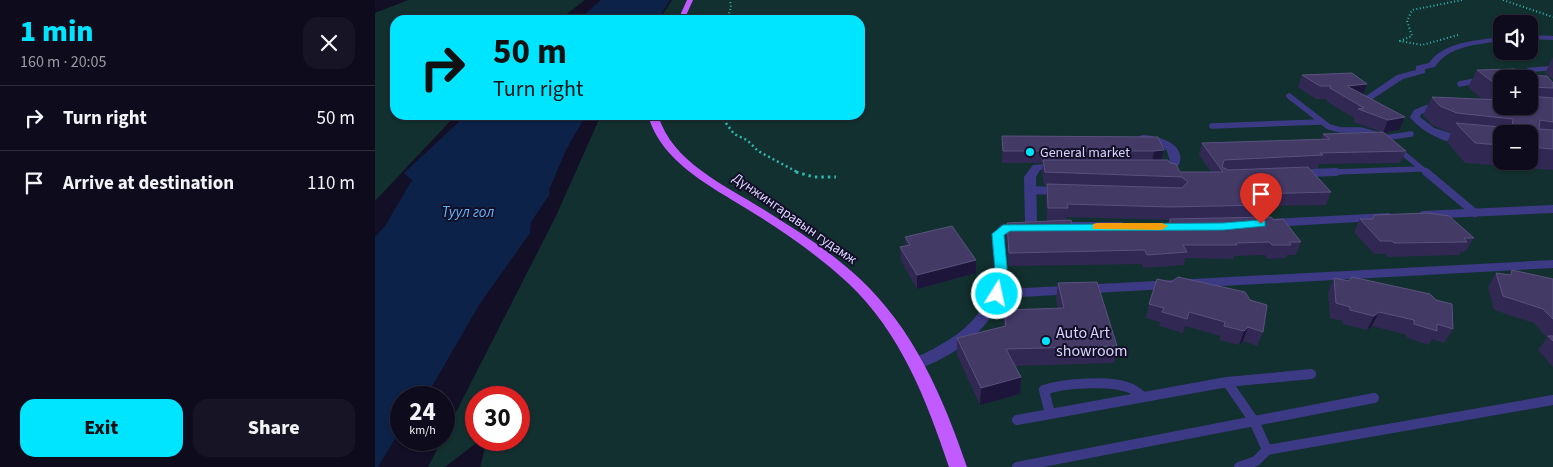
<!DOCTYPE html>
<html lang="en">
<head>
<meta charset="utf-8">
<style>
  body { margin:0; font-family:"Source Sans 3",sans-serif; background:#171425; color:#f1f3f6; height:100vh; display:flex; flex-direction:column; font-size:19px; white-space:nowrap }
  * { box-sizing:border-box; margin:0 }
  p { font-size:16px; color:#9b9ba3 }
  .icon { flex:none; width:28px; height:28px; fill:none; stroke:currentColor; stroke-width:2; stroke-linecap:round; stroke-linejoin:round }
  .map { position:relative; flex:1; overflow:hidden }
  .sheet { display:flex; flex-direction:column; background:#0e0b1c; width:375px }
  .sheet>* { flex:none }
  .top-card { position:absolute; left:15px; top:15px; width:475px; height:105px; border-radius:15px; box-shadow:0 1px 4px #0004,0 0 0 1px #2e2b3b; background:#00e5ff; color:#111; overflow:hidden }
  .buttons { position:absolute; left:1118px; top:15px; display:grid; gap:10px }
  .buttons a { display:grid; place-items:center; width:45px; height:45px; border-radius:10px; background:#0e0b1c; box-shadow:0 1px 4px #0004,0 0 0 1px #2e2b3b; font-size:25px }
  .speed { position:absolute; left:15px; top:386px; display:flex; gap:10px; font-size:25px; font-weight:700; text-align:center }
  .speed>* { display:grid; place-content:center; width:65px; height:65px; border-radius:50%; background:#0e0b1c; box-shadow:0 1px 4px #0004,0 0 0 1px #2e2b3b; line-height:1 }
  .speed small { font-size:12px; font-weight:400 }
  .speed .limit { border:8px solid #d22; background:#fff; color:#111 }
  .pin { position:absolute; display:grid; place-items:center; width:42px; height:42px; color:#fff; margin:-51px -21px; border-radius:50% 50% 50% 0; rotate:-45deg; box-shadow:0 0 5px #0007 }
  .pin .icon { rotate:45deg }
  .me { position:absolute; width:55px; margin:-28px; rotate:10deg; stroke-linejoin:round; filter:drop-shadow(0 0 4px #0008) }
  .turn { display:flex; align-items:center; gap:18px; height:105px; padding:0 20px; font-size:22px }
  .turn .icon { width:65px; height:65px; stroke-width:2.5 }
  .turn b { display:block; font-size:35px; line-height:42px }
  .round { display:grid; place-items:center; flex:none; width:52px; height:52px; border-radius:15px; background:#171425 }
  .summary { display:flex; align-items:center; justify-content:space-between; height:85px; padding:0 20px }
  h1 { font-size:30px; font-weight:800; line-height:38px; color:#00e5ff }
  .primary-button { display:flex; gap:10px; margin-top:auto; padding:10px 20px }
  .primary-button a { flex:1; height:58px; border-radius:15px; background:#00e5ff; color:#111; font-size:20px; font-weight:800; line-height:58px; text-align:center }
  .primary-button a+a { background:#171425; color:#f1f3f6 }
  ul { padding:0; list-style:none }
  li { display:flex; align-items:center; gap:15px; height:65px; padding:0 20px; border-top:1px solid #2e2b3b }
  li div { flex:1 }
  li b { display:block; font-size:19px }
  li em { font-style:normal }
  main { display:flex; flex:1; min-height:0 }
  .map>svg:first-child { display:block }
</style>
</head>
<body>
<main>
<section class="sheet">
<div class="summary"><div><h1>1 min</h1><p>160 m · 20:05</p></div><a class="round"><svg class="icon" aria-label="close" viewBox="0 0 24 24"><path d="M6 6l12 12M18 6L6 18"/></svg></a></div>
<ul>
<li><svg class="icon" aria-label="right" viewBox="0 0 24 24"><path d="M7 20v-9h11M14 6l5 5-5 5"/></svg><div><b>Turn right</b></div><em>50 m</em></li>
<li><svg class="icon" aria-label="arrive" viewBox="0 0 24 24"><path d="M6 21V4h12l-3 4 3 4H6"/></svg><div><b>Arrive at destination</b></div><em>110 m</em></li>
</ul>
<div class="primary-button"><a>Exit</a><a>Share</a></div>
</section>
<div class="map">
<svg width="1178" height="467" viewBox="0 0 1178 467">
  <rect width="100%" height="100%" fill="#130f26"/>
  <path fill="#12302f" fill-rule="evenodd" d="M33,0H210L184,20H20V115H81L0,201V13Z
    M297,0H1178V467H105L112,440H144V398H101V440H105L70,467H53L181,216L226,115H485V20H284ZM1126,24H1154V51H1126ZM1126,79H1154V106H1126ZM1126,134H1154V161H1126Z"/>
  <path fill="#0c2248" d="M226,0H295L283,20H203Z
    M88,115H211L191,150L174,190L175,194L156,222L155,233L104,305L55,390L49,397L26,398V429L3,467H0V237L10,226L37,180L29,173L88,118Z"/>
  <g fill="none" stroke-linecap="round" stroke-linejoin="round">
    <path stroke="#2fb8b0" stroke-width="2" stroke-dasharray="1 2.5" stroke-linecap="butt" d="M1128,0L1178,17
      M352,20L356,7L355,0
      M1083,35L1047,45L1025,41L1037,36L1032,21L1037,10L1087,0"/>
    <path stroke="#2fb8b0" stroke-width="2.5" stroke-dasharray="2 3" stroke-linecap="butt" d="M345,115L359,134L372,140L383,151L424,173"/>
    <path stroke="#2fb8b0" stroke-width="3" stroke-dasharray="2.5 4" stroke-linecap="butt" d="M421,172L439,177H461"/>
    <path stroke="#3d3a85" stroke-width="4.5" d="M1151,75L1154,70L1178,68"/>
    <path stroke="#3d3a85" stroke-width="5.5" d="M1151,74L1157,82
      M1085,84L1105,80
      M914,96L954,127L966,130H986L1003,135
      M837,126L946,122
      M1009,138L1036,134
      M1023,149L1052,173
      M930,173L1045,169"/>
    <path stroke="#3d3a85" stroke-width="8" d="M1051,172L1100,213
      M930,173L961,172
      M655,190L681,191"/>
    <path stroke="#3d3a85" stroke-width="10" d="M852,382L879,421L892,450L881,461L864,467
      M675,414L669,390C688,383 736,380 755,388C760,390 764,394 768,397
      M642,420L852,382L936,374
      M892,450L1178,400
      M642,467L999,398"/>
    <path fill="#3d3a85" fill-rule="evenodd" d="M1154,35L1178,36V40L1154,39Z
      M1126,37V41C1104,44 1073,46 1060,67L1050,69V73L1028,79L993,102L985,100L1022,75L1041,70V66L1054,63C1068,42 1103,40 1126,37Z
      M1068,103L1071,104V108L1046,114L1045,117L1059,128L1094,139V143C1075,147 1046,132 1035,117L1039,110L1051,105Z
      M768,135C784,136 812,144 804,165L783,171L779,170L778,168L795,161L792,151L787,146L764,140V136Z
      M683,163L688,166L687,168L665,170L661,177L662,226L660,229L634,231L629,235L632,275L630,289L1178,260V268L627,298C611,332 583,353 549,367L543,369L537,367L535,363L537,359C572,344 611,321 618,281C621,266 616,249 617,234L626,225L650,223L649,177L658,165Z
      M1178,205V213L1047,219L1041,215L1047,211Z
      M1014,213L1020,217L1018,220L894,227L888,223L894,219Z
      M682,222H747L753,226L747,230L678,229L676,226Z"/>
    <path fill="#c25bff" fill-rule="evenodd" d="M312,0H318L309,20H303Z
      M273,115H283C297,163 352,186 391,211C423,231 456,252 484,278C539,329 568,397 592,467H574C551,399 526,333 473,283C446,258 416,237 385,217C344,190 287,166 273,115Z"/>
  </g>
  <path fill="#312854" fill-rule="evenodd" d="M1178,57V79L1170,73Z
    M1102,70L1148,75L1178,83V170L1090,163L1072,142L1076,133L1073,132L1057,125L1048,115L1057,97L1107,99L1093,87ZM1126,79H1154V106H1126ZM1126,134H1154V161H1126Z
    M927,75L992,84L988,95L1024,130L1008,132L1031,151L1025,163L944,164L943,168H934L956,192L951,205L888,206L884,217L899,220L926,242L921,255H912L911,258L892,259L890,255L859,256L858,259L810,258L809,265L769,268L767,264L633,266L631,236L632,223L672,221L671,196L672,185H669L667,172L668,163H627V136L789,150L787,160L795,163L805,172H836L824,155L827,143L946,140L948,134L1007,132L978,122L979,118L951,101L952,99H941L923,87ZM692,217L795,220L794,223L698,228L691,220Z
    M999,215L1099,238L1091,251L1086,252L1084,255L1013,257L1010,254H999L979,232L985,219H997Z
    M530,237L601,273L542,289L526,261L525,247L531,246Z
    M1137,270L1178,279V367L1163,350L1172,338L1159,323L1119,310L1113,287L1121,273L1134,275Z
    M959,278L1078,329L1069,343L1057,339L1054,345L1032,338V335L997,326L992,330L968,324V321L955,318L953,292Z
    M782,279L888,332L882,346L868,341L864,345L844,340L845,336L810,326L808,333L784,326L785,322L771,318L774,304Z
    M683,283L742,346L739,363L640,366L646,377L645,394L605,405L582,355V338L628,327L629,310L683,308L681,300Z"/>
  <path fill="#1d163a" d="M992,84L988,96L972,86Z
    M1030,117L1024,130L1008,133L1013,120Z
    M789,150L786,162L777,163L779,151Z
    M601,260V273L542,289V275Z
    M1004,312L997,326L992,330L999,316Z
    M873,327L868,341L864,345L869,331Z
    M646,377L645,394L605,405L606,388Z"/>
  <path fill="#433a66" stroke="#5a527e" d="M1140,69L1148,75L1172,76L1178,83V88L1154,87V79H1126V86L1122,85L1102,70Z
    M977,73L992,84L972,86L1030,117L1013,120L983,109L989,108L955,88L956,86H945L927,75Z
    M1154,96L1178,98V122L1165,120L1164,129L1178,130V149L1154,147V134H1126V145L1100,143L1081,123L1137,128L1138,119L1082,113L1065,106L1057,97L1126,100V106H1154Z
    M1008,132L1031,151L945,153L948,155L849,160L847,167L853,170L933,167L956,192L879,194L888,205L795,207L692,204L693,208H673L672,184L807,188L813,182L807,177L670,172L668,160H793L795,163L801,164L805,172H848L827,143L955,139L948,134Z
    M627,136L783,137L789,150L779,151H628Z
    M1053,213L1074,216L1099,238H1089L1092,242L1019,243L1017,241H1005L985,219H998L999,215Z
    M896,217L899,220L908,219L926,242H914L916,245H897L894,242L861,243L862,245H808L812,252L772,255L770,250L634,253L632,223L696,220L698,228L795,223V219Z
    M577,226L601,260L542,275L525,247L535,245L530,237Z
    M1137,270L1178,279V319L1168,309L1128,296L1121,273L1136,275Z
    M803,277L870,292L875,300L892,305L888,332L873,327L869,331L849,326L850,322L814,312L812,319L787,312L789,308L774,304L782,279L796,282Z
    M977,277L1055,294L1061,300L1077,304L1078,329L1062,324V331L1039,324V320L1004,312L999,316L975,310V307L961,303L959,278L974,281Z
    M722,282L742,346L631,349L646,377L606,388L582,338L631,326L629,310L689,308L683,283Z
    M1173,336H1178V341Z"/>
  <path fill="#00e5ff" stroke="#0095a6" d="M886,220L890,221V226L848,230L635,231L629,235L632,268L628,294L622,298L616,294L620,268L617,234L628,225L848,223Z"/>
  <path fill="#f59e0b" d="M722,223H787L793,226L787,230L718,229V224Z"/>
  <g fill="#00e5ff" stroke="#130f26" stroke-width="2">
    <circle cx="655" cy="152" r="5"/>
    <circle cx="671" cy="341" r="5"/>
  </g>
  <g text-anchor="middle" stroke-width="4" stroke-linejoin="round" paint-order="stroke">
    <g font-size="14" fill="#d9d4ff" stroke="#130f26" text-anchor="start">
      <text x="665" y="157">General market</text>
    </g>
    <g font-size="14" fill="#d9d4ff" stroke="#130f26">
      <text transform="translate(420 218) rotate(35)" y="5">Дүнжингаравын гудамж</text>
    </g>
    <g font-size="15" font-style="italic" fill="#62b6ff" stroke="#130f26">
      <text x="93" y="217">Туул гол</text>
    </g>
    <g font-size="16" fill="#d9d4ff" stroke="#130f26" text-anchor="start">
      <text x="681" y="338">Auto Art<tspan x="681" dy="18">showroom</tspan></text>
    </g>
  </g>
</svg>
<div class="buttons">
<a><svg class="icon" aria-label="sound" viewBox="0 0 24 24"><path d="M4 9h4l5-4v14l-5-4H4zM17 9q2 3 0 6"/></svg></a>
<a>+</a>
<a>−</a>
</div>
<div class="speed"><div>24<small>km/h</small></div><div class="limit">30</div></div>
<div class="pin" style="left:886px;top:224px;background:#d93025"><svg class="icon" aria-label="arrive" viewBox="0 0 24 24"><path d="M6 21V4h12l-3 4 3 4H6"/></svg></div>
<svg class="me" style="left:622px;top:294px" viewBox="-20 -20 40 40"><circle r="17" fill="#00e5ff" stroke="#fff" stroke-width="3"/><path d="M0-11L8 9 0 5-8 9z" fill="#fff"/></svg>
<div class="top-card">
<div class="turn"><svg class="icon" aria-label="right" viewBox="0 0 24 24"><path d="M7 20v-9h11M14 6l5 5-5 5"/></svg><div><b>50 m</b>Turn right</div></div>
</div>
</div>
</main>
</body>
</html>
